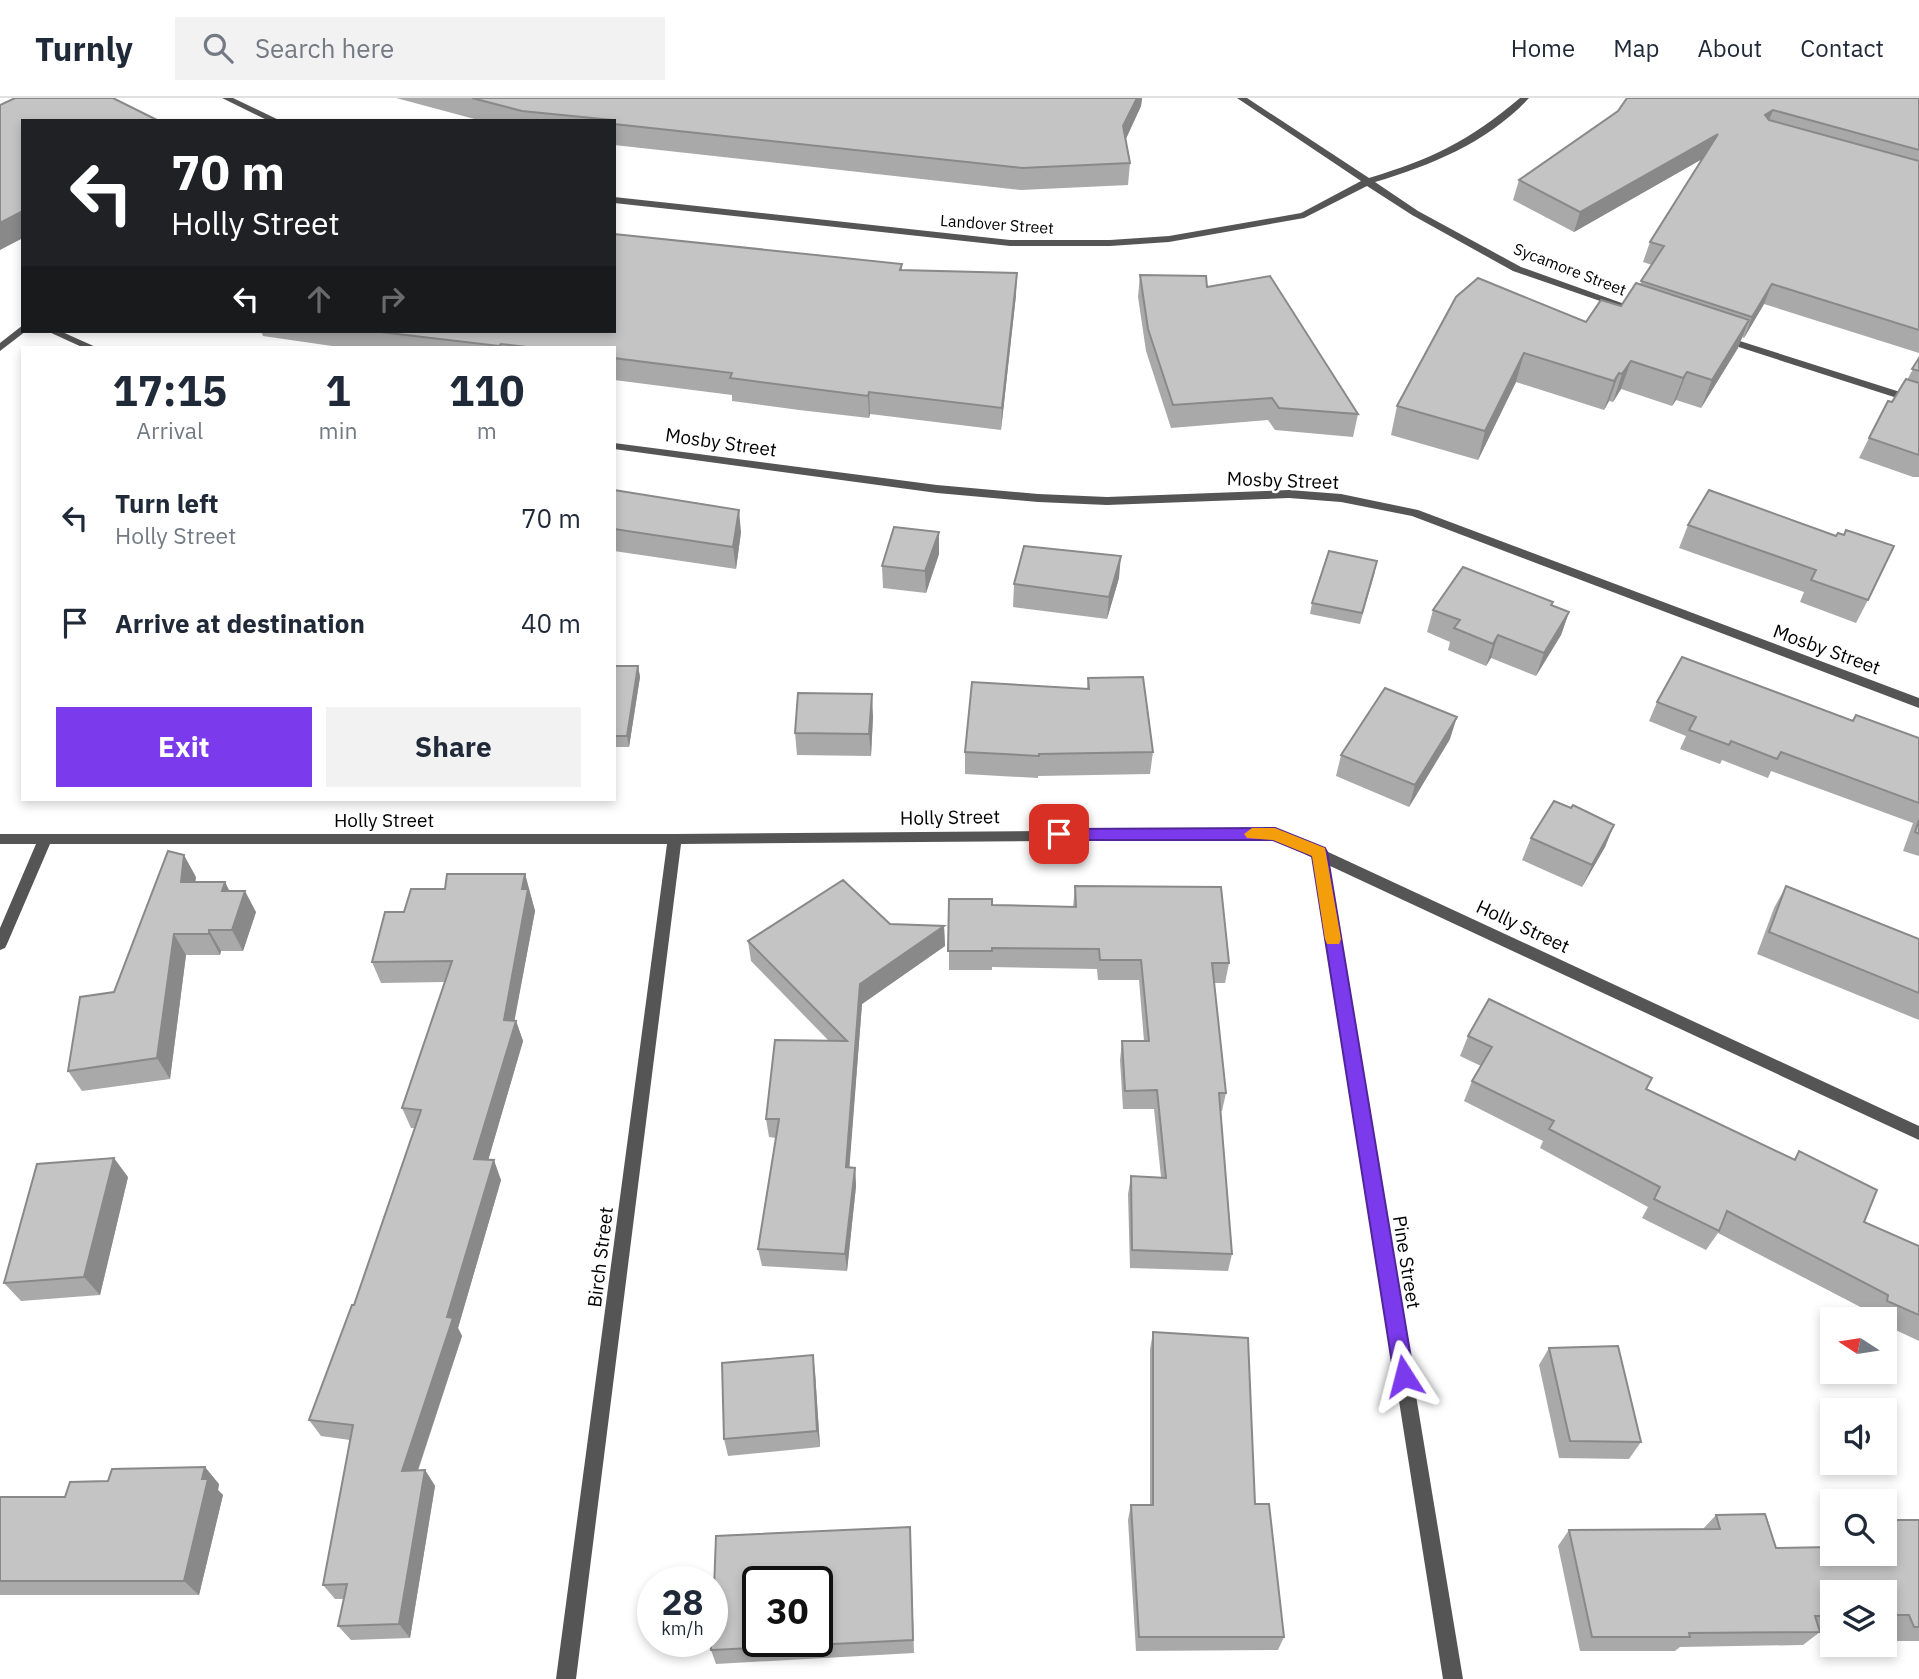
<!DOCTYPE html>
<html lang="en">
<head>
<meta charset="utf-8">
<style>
  body { margin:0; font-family:"IBM Plex Sans",sans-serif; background:#f2f2f3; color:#1f2937; height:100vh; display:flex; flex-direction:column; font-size:26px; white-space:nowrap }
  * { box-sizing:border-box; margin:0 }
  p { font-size:23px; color:#747a83 }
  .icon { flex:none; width:38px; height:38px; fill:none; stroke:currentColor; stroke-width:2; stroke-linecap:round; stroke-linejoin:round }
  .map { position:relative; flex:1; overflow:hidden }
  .details { position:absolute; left:21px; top:248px; width:595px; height:455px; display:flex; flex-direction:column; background:#fff; border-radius:0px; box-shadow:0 4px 10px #0003 }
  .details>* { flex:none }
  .guide { position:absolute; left:21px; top:21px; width:595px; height:214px; border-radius:0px; box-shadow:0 4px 10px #0003; background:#202124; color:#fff; overflow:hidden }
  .needle { width:46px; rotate:282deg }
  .tools { position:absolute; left:1820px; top:1209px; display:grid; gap:14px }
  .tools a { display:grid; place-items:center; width:77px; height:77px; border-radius:0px; background:#fff; box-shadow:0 4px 10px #0003; font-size:35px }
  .speed { position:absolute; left:637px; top:1468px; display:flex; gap:14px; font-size:35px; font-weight:700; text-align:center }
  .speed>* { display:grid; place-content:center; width:91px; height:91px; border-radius:50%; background:#fff; box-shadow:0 4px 10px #0003; line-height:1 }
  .speed small { font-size:18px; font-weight:400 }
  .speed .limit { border:4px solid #111; border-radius:10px; background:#fff; color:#111 }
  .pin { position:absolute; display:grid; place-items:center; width:60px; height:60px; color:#fff; margin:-30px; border-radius:14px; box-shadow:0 4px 10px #0006 }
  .me { position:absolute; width:77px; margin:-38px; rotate:351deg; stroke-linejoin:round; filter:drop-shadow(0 0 5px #0008) }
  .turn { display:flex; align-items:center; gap:24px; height:147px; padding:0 35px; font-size:32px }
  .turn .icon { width:91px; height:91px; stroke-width:2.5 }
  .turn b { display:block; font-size:49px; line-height:60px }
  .lanes { display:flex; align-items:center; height:66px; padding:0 35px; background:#0003; justify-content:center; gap:35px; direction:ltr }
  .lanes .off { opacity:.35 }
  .eta { display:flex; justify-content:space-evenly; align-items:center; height:119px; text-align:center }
  .eta b { font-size:42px; font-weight:800; line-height:49px }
  .button { display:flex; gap:14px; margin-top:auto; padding:14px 35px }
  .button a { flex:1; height:80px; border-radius:0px; background:#7c3aed; color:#fff; font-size:28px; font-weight:800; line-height:80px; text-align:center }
  .button a+a { background:#f2f2f3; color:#1f2937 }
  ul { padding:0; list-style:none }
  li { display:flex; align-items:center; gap:21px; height:105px; padding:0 35px }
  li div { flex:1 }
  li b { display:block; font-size:26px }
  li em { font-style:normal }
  header { display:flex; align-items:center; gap:42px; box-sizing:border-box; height:98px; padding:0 35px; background:#fff; border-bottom:2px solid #e0e1e3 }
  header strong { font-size:33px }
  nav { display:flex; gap:38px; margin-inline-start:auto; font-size:24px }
  .search { width:490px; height:63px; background:#f2f2f3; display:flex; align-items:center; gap:18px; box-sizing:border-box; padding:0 24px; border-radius:0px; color:#747a83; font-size:26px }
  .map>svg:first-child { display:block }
</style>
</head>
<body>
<header>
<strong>Turnly</strong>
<div class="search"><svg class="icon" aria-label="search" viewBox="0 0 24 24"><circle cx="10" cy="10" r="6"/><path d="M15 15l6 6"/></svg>Search here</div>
<nav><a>Home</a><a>Map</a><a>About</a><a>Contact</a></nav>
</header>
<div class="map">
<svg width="1919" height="1581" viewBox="0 0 1919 1581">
  <rect width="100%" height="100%" fill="#fff"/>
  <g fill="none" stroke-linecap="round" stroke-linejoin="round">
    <path fill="#555" fill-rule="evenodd" d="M222,0H233L281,23H269Z
      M1237,0H1247L1369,80C1432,61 1469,43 1520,0H1529C1488,44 1432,67 1375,84L1418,113L1521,169L1644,213L1643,215H1635L1513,173L1412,117L1367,88L1304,120L1169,144L1110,148H1010L614,105V99L1010,142H1110L1169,138L1301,115L1361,83Z
      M23,227V233H26L0,253V245Z
      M47,233H60L98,250H84Z
      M1721,237L1919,300V307L1717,242V238Z
      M614,345L937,387L1038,396L1107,399L1289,392L1341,396L1418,412L1919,600V610L1412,418L1341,404L1289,400L1107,407L1038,404L937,395L614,351Z
      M1275,731L1317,749L1324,750L1326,753L1919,1028V1042L1328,767L1463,1581H1443L1313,760L1273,741L681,746L576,1581H556L667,746H50L7,846L5,850L0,852V830L36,746H0V736H675Z"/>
  </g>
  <path fill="#a9a9a9" d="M396,0H1142L1141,8L1126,41L1130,65L1128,87L1021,92L614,47V23H482Z
    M1919,0V255L1764,206L1744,240L1742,239L1738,250L1701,310L1676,302L1672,308L1621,291L1613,304L1609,303L1604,312L1516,284L1478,362L1391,337L1397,308L1621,208L1640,186L1652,167L1643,164L1650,144L1702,61L1574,134L1513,102L1519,82L1618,13Z
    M902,166V173L1016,197L1001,332L870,316L869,320L799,312L732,303V297L614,282V250H346L263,238L261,233H614Z
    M1140,177L1207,189L1358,316L1353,339L1275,332L1268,322L1171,330L1146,253L1138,199Z
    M1919,260V379H1913L1859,360L1869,340L1907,282Z
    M614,392L741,434L736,471L614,453Z
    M1688,427L1836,438L1844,437L1868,502L1856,525L1800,504L1804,494L1679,450Z
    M939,456L926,495L883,490L882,468Z
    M1375,474L1360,526L1310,516L1312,505Z
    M1119,480L1107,521L1013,509L1014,486Z
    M1553,504L1552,507L1569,514L1561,537L1536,578L1491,560L1486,568L1448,552L1450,544L1427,534L1433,512Z
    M614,568H638L640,579L629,649H614Z
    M1088,580L1153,654L1150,676L1038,678V680L965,676V654L1087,591Z
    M1657,604L1853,623L1856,617L1919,640V758L1903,753L1913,725L1771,673L1768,680L1722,662L1720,666L1680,651L1686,638L1649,623Z
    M873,618L871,658L797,657L795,635Z
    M1450,641L1409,709L1336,678L1341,657Z
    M1571,710L1614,727L1605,749L1582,789L1522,762L1531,740Z
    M525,776L535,813L514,923H516L523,943L488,1062L501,1082L458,1230L462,1238L418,1373L425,1372L435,1388L410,1540L351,1542L338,1528L344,1501H335L323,1487L350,1342L321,1338L309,1322L354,1207L415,1030H411L402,1010L445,884L381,885L372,864L404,814L445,791Z
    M196,779L195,784H225L229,793L256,814L243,853H221L220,857H186L170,981L82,993L68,973L114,894Z
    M1075,788L1229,865L1225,885H1214L1226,995L1222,1013H1220L1232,1156L1228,1173L1130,1170L1128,1096L1131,1078L1161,1079L1154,1011H1123L1120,962L1122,943H1144L1139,882H1098L1097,871L992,869V872H949V801L992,807L1073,809Z
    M1786,788L1919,841V922L1757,856L1774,810Z
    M890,826L944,828L945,848L862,906L849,1069L855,1070L856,1088L847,1173L762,1168L758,1151L776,1040L769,1039L766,1021L829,943L751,863L748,843Z
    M1468,938L1646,991L1794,1062L1799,1053L1864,1124L1919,1148V1243L1885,1227V1222L1870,1221L1872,1215L1718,1135L1706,1152L1642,1120L1648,1109L1540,1050L1543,1043L1464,1003L1472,983L1481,968L1460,958Z
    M128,1079L100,1197L21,1203L4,1185Z
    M1153,1234L1255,1406L1284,1539L1278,1552L1136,1553L1128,1422L1131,1407H1150V1251Z
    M1549,1250L1641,1344L1629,1361L1559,1360L1539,1267Z
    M815,1274L820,1349L728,1358L724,1341Z
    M219,1386L218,1392L223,1397L199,1497H0V1399H65Z
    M1716,1417L1776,1450L1885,1456V1422H1919V1543H1895L1891,1531H1885V1494H1832V1532H1820V1534L1803,1547L1680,1549L1675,1553H1580L1558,1448L1569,1432L1703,1431Z
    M911,1444L914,1555L716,1566L711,1552Z"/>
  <path fill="#898989" d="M1137,0H1142L1141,8L1122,49L1123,28Z
    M1773,12L1766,31L1765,17Z
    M1718,36L1711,56L1574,134L1580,114Z
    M23,113V140L0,152V125Z
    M1017,175L1016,197L1001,332L1002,310Z
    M1772,186L1764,206L1744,240L1752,219Z
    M1749,222L1738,250L1701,310L1712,282Z
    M1524,255L1516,284L1478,362L1485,333Z
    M1631,263L1621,291L1613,304L1622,276Z
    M1687,274L1676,302L1672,308L1683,280Z
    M1619,275L1609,303L1604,312L1614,283Z
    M869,294L870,316L869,320L868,298Z
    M739,412L741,434L736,471L733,449Z
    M939,434V456L926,495L925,473Z
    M1121,458L1119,480L1107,521L1109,499Z
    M1569,514L1561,537L1536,578L1544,555Z
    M1498,537L1491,560L1486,568L1493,546Z
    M638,568L640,579L629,649L627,638Z
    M872,596L873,618L871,658L869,636Z
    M1457,619L1450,641L1409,709L1415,687Z
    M1614,727L1605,749L1582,789L1592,767Z
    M184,757L196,779L192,806L181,784Z
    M525,776L535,813L511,941L516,923L523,943L483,1080L474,1061L504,922Z
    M225,784L236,806L222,793Z
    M245,793L256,814L243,853L232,832Z
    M944,828L945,848L862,906L848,1088L846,1069L860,886Z
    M209,832L221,853L220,857L209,836Z
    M174,836L186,857L170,981L157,960Z
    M114,1060L128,1079L100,1197L84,1179Z
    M494,1062L501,1082L458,1230L462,1238L412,1389L402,1373Z
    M855,1070L856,1088L847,1173L845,1156Z
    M813,1257L815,1274L820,1349L817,1333Z
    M205,1369L219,1386L218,1392L223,1397L199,1497L184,1483L202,1381Z
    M425,1372L435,1388L410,1540L399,1526Z"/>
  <path fill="#c4c4c4" stroke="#898989" stroke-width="2" fill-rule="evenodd" d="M15,0H113L159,23H23V113L0,125V7Z
    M472,0H1137L1123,28L1130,65L1022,70L614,26V23L612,22L522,13Z
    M1627,0H1919V52L1773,12L1765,17L1769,22L1919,63V232L1772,186L1752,219L1641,183L1664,148L1650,144L1718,36L1580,114L1519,82L1618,13Z
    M614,136L902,166L900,172L1017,175L1002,310L869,294L868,298L730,280L732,275L614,260V250H535L501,246L499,248L372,233H614Z
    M1140,177L1206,178L1207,189L1270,178L1358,316L1279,310L1272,300L1173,307L1148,231Z
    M1478,180L1586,224L1601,202L1621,208L1636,185L1749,222L1712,282L1687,274L1683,280L1631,263L1622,276L1619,275L1614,283L1524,255L1485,333L1397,308L1456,199Z
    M1919,260V273L1912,271Z
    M1906,281L1919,285V357L1869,340L1888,303L1892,304Z
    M614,392L739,412L733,449L614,431Z
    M1709,392L1836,438L1838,435L1844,437L1846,432L1894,448L1868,502L1811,482L1816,472L1688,427Z
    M894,429L939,434L925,473L882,468Z
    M1024,448L1121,458L1109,499L1014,486Z
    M1329,453L1377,463L1362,515L1312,505Z
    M1463,469L1553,504L1551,507L1569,514L1544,555L1498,537L1493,546L1454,530L1460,522L1433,512Z
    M1682,559L1853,623L1856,617L1919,640V705L1781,654L1777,661L1731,643L1729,647L1689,632L1696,619L1657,604Z
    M614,568H638L627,638H614Z
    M1143,579L1153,654L1039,656V658L965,654L972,584L1089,591L1088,580Z
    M1385,590L1457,619L1415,687L1341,657Z
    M798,595L872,596L869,636L795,635Z
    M1554,703L1571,710L1573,707L1614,727L1592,767L1531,740Z
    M1919,722V736L1915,734Z
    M168,753L184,757L181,784H225L222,793H245L232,832H209V836H174L157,960L68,973L80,899L114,894Z
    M447,776H525L522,791H528L504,922L516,923L474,1061L494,1062L447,1219L453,1220L402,1373L425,1372L399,1526L338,1528L347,1486L323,1487L353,1327L309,1322L352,1207H354L421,1012L402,1010L452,863L372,864L385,814H404L411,791H445Z
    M843,782L890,826L944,828L860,886L846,1069L855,1070L845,1156L758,1151L779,1021H766L775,942L847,943L748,843Z
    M1075,788L1221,789L1229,865H1212L1226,995H1219L1232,1156L1132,1152L1131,1078L1166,1080L1157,992L1125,993L1122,943H1149L1141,862H1100L1099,851L992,850V853H948L949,801H992V807L1076,809Z
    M1786,788L1919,841V895L1769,834Z
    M1489,901L1652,980L1646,991L1795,1062L1799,1053L1877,1092L1864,1124L1919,1148V1217L1887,1203L1888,1197L1727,1113L1719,1133L1654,1101L1660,1089L1549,1031L1554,1023L1472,983L1492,949L1468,938Z
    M114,1060L84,1179L4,1185L37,1066Z
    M1153,1234L1248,1240L1255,1406H1269L1284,1539H1139L1131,1407H1153Z
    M1618,1248L1641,1344L1570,1343L1549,1250Z
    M813,1257L817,1333L724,1341L722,1265Z
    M205,1369L202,1381H208L184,1483H0V1399H65L70,1384L108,1383L112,1371Z
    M1765,1416L1776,1450L1832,1449V1456H1885V1448H1887L1885,1443V1422H1919V1529H1914L1909,1517H1885V1494H1832V1518H1815L1820,1534L1689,1535L1690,1539H1592L1569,1432L1720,1431L1716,1417Z
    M910,1429L913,1542L711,1552V1544H712L716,1438ZM758,1484H817V1544H758Z"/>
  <path fill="#7c3aed" stroke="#51269a" stroke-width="2" d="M1275,730L1325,750L1327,754L1414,1278L1411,1284L1404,1287L1397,1284L1394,1278L1312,758L1273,742H1059L1051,736L1059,731Z"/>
  <path fill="#f59e0b" d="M1252,730H1275L1325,750L1341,841L1339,846H1327L1325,841L1312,758L1273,742L1247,740L1244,736Z"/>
  <g text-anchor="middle" stroke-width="5" stroke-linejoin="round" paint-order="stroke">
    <g font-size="16" fill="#000" stroke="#fff">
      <text transform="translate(997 126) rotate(4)" y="6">Landover Street</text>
      <text transform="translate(1570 171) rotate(21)" y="6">Sycamore Street</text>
    </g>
    <g font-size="19" fill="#000" stroke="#fff">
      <text transform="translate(721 344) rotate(8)" y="7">Mosby Street</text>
      <text transform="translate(1283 382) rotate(2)" y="7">Mosby Street</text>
      <text transform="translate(1827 551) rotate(20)" y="7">Mosby Street</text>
      <text transform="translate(950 719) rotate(-1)" y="7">Holly Street</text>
      <text x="384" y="729">Holly Street</text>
      <text transform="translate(1523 828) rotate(25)" y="7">Holly Street</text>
      <text transform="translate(600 1159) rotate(-83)" y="7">Birch Street</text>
      <text transform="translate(1407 1164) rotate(81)" y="7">Pine Street</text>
    </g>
  </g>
</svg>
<div class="tools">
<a><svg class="needle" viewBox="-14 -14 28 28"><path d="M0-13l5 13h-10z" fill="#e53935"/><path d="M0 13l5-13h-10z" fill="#747a83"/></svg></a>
<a><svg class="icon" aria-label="sound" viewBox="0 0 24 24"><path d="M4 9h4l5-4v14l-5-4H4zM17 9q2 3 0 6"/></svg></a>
<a><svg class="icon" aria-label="search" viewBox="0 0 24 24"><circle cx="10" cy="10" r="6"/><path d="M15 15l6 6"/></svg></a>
<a><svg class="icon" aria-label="layers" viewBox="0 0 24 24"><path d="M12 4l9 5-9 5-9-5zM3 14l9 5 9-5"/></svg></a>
</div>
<div class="speed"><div>28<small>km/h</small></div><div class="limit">30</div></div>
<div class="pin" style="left:1059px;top:736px;background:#d93025"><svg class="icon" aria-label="arrive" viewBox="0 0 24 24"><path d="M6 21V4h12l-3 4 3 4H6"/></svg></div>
<svg class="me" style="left:1404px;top:1278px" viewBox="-20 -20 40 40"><path d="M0-17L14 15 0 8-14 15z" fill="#7c3aed" stroke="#fff" stroke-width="4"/></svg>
<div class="guide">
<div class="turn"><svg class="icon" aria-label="left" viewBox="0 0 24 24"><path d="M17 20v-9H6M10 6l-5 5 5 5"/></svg><div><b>70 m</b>Holly Street</div></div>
<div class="lanes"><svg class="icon" aria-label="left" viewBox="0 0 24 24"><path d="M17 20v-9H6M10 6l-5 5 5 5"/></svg><svg class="icon off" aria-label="ahead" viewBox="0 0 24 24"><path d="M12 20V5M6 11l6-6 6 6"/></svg><svg class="icon off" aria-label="right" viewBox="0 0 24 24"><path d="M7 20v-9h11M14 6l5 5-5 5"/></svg></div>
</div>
<section class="details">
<div class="eta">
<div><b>17:15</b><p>Arrival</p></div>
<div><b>1</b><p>min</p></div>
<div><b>110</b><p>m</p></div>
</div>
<ul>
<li><svg class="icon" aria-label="left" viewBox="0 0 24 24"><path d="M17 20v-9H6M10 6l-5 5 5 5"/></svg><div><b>Turn left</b><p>Holly Street</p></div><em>70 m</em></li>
<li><svg class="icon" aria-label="arrive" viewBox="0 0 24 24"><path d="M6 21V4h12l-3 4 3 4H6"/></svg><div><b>Arrive at destination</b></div><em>40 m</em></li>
</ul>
<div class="button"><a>Exit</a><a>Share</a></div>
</section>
</div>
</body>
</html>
